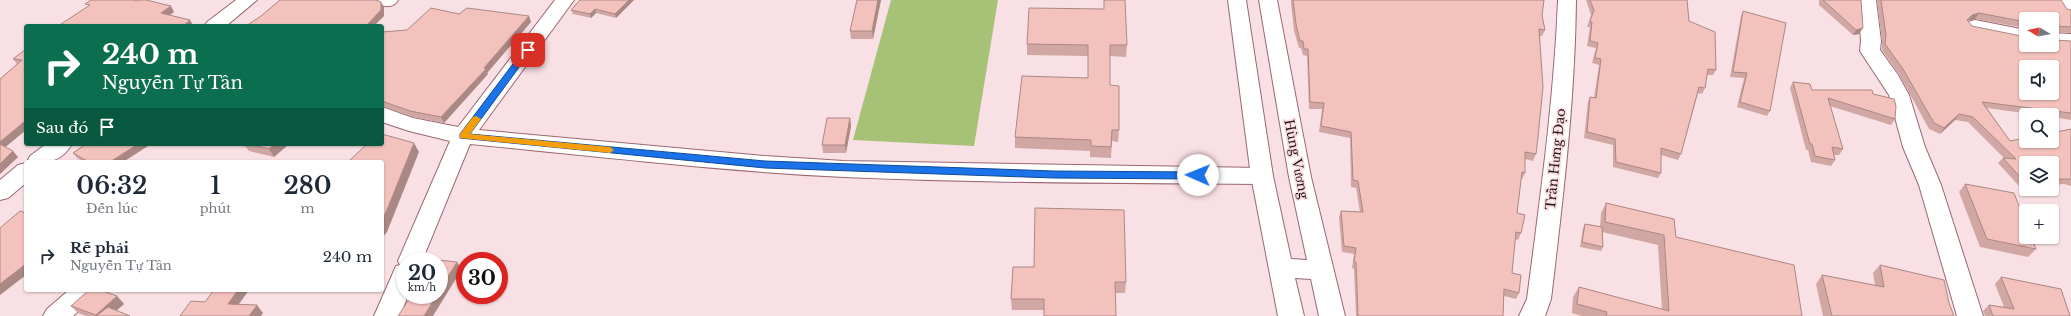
<!DOCTYPE html>
<html lang="vi">
<head>
<meta charset="utf-8">
<style>
  body { margin:0; font-family:"Libre Baskerville",serif; background:#f6f6f7; color:#1f2937; height:100vh; display:flex; flex-direction:column; font-size:15px; white-space:nowrap }
  * { box-sizing:border-box; margin:0 }
  p { font-size:13px; color:#747a83 }
  .icon { flex:none; width:22px; height:22px; fill:none; stroke:currentColor; stroke-width:2; stroke-linecap:round; stroke-linejoin:round }
  .map { position:relative; flex:1; overflow:hidden }
  .sheet { position:absolute; left:24px; top:160px; width:360px; height:132px; display:flex; flex-direction:column; background:#fff; border-radius:4px; box-shadow:0 1px 3px #0004 }
  .sheet>* { flex:none }
  .banner { position:absolute; left:24px; top:24px; width:360px; height:122px; border-radius:4px; box-shadow:0 1px 3px #0004; background:#0b6e4f; color:#fff; overflow:hidden }
  .needle { width:26px; rotate:279deg }
  .controls { position:absolute; left:2019px; top:12px; display:grid; gap:8px }
  .controls a { display:grid; place-items:center; width:40px; height:40px; border-radius:4px; background:#fff; box-shadow:0 1px 3px #0004; font-size:20px }
  .speed { position:absolute; left:396px; top:252px; display:flex; gap:8px; font-size:20px; font-weight:700; text-align:center }
  .speed>* { display:grid; place-content:center; width:52px; height:52px; border-radius:50%; background:#fff; box-shadow:0 1px 3px #0004; line-height:1 }
  .speed small { font-size:10px; font-weight:400 }
  .speed .limit { border:6px solid #d22; background:#fff; color:#111 }
  .pin { position:absolute; display:grid; place-items:center; width:34px; height:34px; color:#fff; margin:-17px; border-radius:8px; box-shadow:0 2px 6px #0006 }
  .me { position:absolute; width:44px; margin:-22px; rotate:271deg; stroke-linejoin:round; filter:drop-shadow(0 0 3px #0008) }
  .turn { display:flex; align-items:center; gap:14px; height:84px; padding:0 12px; font-size:18px }
  .turn .icon { width:52px; height:52px; stroke-width:2.5 }
  .turn b { display:block; font-size:28px; line-height:34px }
  .then { display:flex; align-items:center; height:38px; padding:0 12px; background:#0003; gap:8px; font-size:15px }
  .eta { display:flex; justify-content:space-evenly; align-items:center; height:68px; text-align:center }
  .eta b { font-size:24px; font-weight:600; line-height:28px }
  ul { padding:0; list-style:none }
  li { display:flex; align-items:center; gap:12px; height:56px; padding:0 12px }
  li div { flex:1 }
  li b { display:block; font-size:15px }
  li em { font-style:normal }
  .map>svg:first-child { display:block }
</style>
</head>
<body>
<div class="map">
<svg width="2071" height="316" viewBox="0 0 2071 316">
  <rect width="100%" height="100%" fill="#f9e0e4"/>
  <path fill="#a6c276" d="M891,0H998L974,146L853,140Z"/>
  <g fill="none" stroke-linecap="round" stroke-linejoin="round">
    <defs>
      <path id="minor" d="M236,0H257L226,26H204L207,22Z
        M378,0H398C394,7 388,7 380,5Z
        M555,0H574L479,130L765,156L844,161L1262,168L1270,170L1273,176L1270,182L1262,184C1123,183 983,183 844,177C719,171 595,156 470,144L422,261H405V295H408L400,316H374L393,273L396,266L400,265L398,261L450,141L409,131L382,122V107L413,118L458,127Z
        M1558,0H1576C1575,100 1563,199 1551,299L1545,316H1519L1527,299C1540,199 1554,100 1558,0Z
        M1858,0H1876L1881,41L1880,50L1898,75L1909,95L1925,147L1941,185L1983,316H1957L1919,185L1903,147L1889,95L1860,51L1861,41Z
        M2054,0H2071V16L2064,14Z
        M1975,20L2026,30V42L1968,30L1965,26L1968,22Z
        M2052,33L2071,34V46L2051,45Z
        M46,144H72C60,164 47,162 27,162L30,156Z
        M26,163V183L8,198L0,200V180L18,165Z
        M69,290H97L94,297L73,316H43L47,309Z"/>
      <path id="major" d="M1228,0H1246L1273,176L1291,259L1307,260L1289,177L1259,0H1277L1311,177L1345,316H1319L1311,279L1295,278L1304,316H1278L1251,176Z"/>
    </defs>
    <use href="#minor" stroke="#9b6772" stroke-width="2"/>
    <use href="#major" stroke="#9b6772" stroke-width="2"/>
    <use href="#minor" fill="#fff" fill-rule="evenodd"/>
    <use href="#major" fill="#fff" fill-rule="evenodd"/>
  </g>
  <path fill="#d1a7a3" fill-rule="evenodd" d="M580,0H634L616,18L596,13L591,18L573,14L571,10Z
    M857,0H881L873,39H851L850,31Z
    M1104,0L1127,45L1126,57L1110,56V85L1119,130L1118,142L1112,141L1111,158L1090,157V151L1015,148V137L1088,78V56L1027,55V44L1104,9Z
    M1291,0H1544L1542,15L1545,30L1542,36H1540L1536,154L1533,161L1525,159V173L1522,179H1521L1517,213L1521,233L1518,240L1515,239L1512,273L1519,293L1516,299L1504,296L1503,316H1356L1354,269L1352,268L1354,254L1342,252L1339,217L1341,211L1360,212L1356,188L1351,187L1350,138L1319,132L1322,109H1309L1307,56L1303,55L1301,48H1299L1294,31L1291,3Z
    M1586,0H1687L1689,21L1716,70L1713,75H1707L1705,88L1702,94L1698,93L1681,154L1678,160L1661,155V173L1658,178L1613,167V145L1584,138L1588,102L1590,97L1594,98L1599,65L1592,63L1596,48L1587,46L1590,27H1587L1591,15Z
    M1819,0H1861L1859,34L1853,35L1819,5Z
    M1877,0H2061L2067,9L2071,10V33L2055,32L2054,40L2071,41V120L2052,117V115H2037L1987,108L2010,141L2071,129V186L2064,184L2052,185V163H2026V186H2019L1998,163L2003,158H2004L1968,122L1955,120L1940,134L1929,129L1899,74L1882,50V41ZM1975,19L2026,28V19L2052,45L1972,26L1968,21Z
    M1743,11L1770,111L1767,116L1737,107L1744,78L1730,77L1741,16Z
    M459,14L531,22L487,73L488,74L444,123L413,117L382,106V107V32L407,30Z
    M26,49V130L5,147L18,157L0,174V79L17,64L13,59Z
    M1793,82L1812,90L1873,94L1895,119L1891,125L1830,106L1843,149L1839,155H1834L1835,160L1831,166L1811,162L1808,150H1806L1790,88Z
    M850,118L851,126L846,153H823L822,145Z
    M86,144H151L123,162H84L77,158L73,153Z
    M235,144H289L274,157L249,151L246,147Z
    M1965,184L2036,249L2028,257L1980,247L1959,192Z
    M1606,203L1676,237L1802,316H1581L1572,313L1573,297L1579,287L1662,310L1658,245L1602,232L1603,247L1601,251L1580,247L1583,228L1585,224L1600,227L1601,213Z
    M1880,265L1949,303L1954,316H1823L1816,284L1822,275L1875,285L1873,273Z
    M1013,267L1126,282L1125,293H1116L1044,310H1012L1011,299Z
    M2001,277L2070,316H1985L1983,311L1989,305L2004,307L1995,284Z
    M117,296L124,304L116,311L130,316H86L78,313L71,306Z"/>
  <path fill="#aa8884" d="M629,0H634L616,18L615,14Z
    M878,0H881L873,39L872,31Z
    M381,2L384,7V16L374,26H366Z
    M171,6L174,12L165,19L161,13Z
    M595,9L596,13L591,18L590,14Z
    M1979,13L1975,19L1968,21L1972,15Z
    M529,16L531,22L487,73L488,74L444,123L441,117Z
    M190,20L193,25V26H183Z
    M1863,28L1859,34L1853,35L1856,30Z
    M1959,114L1955,120L1940,134L1944,128Z
    M850,118L851,126L846,153L845,145Z
    M24,122L26,124V130L3,149L0,145V142Z
    M414,143L419,152L387,232L382,238V222Z
    M138,144H151L123,162H110Z
    M275,144H289L274,157L269,149Z
    M13,151L18,157L0,174V164Z
    M457,262L462,269L433,316H424L437,295H439V291Z
    M26,264V275L0,295V284Z
    M238,290H249L234,311L228,304Z
    M117,296L124,304L110,316H97L96,315Z
    M257,305L263,313L261,316H249Z"/>
  <path fill="#f3c2bd" stroke="#aa8884" fill-rule="evenodd" d="M91,0H134L138,1L140,0H146L171,6L161,13L190,20L183,26H58L90,5L85,4Z
    M280,0H376L381,2V10L366,26H246L261,16Z
    M580,0H629L615,14L595,9L590,14L571,10Z
    M857,0H878L872,31H850Z
    M1104,0H1125L1127,45H1110V85L1119,86V130H1112L1111,147L1091,146V140L1015,137L1022,76L1088,78V45L1027,44L1029,8L1104,9Z
    M1293,0H1544L1542,15L1545,30L1539,29L1543,87L1538,137L1536,154L1525,152V173L1522,172L1517,213L1525,215L1521,233L1516,232L1512,273L1521,275L1519,293L1504,289L1503,316H1358L1356,262H1354L1356,248L1344,246L1341,211L1363,212L1358,181L1353,180L1351,132L1321,126L1324,103L1310,102L1308,49H1304L1303,41H1300L1296,24Z
    M1590,0H1687L1689,21L1715,32L1716,70L1708,69L1705,88L1699,87L1681,154L1661,148V173L1616,162L1615,139L1587,132L1590,97L1596,98L1601,59L1595,58L1598,43L1590,41L1592,22L1590,21L1594,10Z
    M1823,0H1861L1863,28L1856,30Z
    M1881,0H2061L2067,9L2071,10V27L2055,26L2054,40L2071,41V113L1982,102L2010,141L2026,138V141H2052V133L2071,129V179H2052V163H2026V180H2023L2003,158L2016,159L1973,117L1959,114L1944,128L1934,123L1903,69L1885,44L1886,35ZM1979,13L2026,22V19H2052V45H2026V37L1972,26L1967,20L1972,15ZM2026,67H2052V93H2026Z
    M431,8L459,14L467,8L529,16L484,68L486,69L441,117L410,111L382,101V32L407,30Z
    M1743,11L1786,23L1770,111L1740,102L1747,73L1733,72Z
    M26,49V123L24,122L0,142V79L22,60L13,59Z
    M1793,82L1810,84L1812,90H1872L1873,94L1894,99L1896,106L1895,119L1828,98L1843,149L1832,147L1835,160L1815,156L1812,144H1810Z
    M827,118H850L845,145H822Z
    M382,134L414,143L382,222V162H348L367,144H382Z
    M0,144L13,151L0,164Z
    M86,144H138L110,162H89L73,153Z
    M248,144H275L269,149Z
    M1965,184L2014,193L2026,224V237H2031L2036,249L1987,239Z
    M1606,203L1674,219L1676,237L1794,265L1802,316H1606L1607,312L1577,304L1579,287L1669,311L1664,235L1605,222Z
    M1035,208L1124,210L1126,282H1115L1116,316H1044V299H1011L1013,267H1034Z
    M20,211L26,213V264L0,284V228Z
    M1585,224L1602,227L1603,247L1582,242Z
    M428,259L457,262L439,291V261H427Z
    M1880,265L1944,280L1949,303L1954,316H1832L1822,275L1884,287Z
    M2001,277L2061,289L2070,316H1993L1989,305L2014,309Z
    M89,290H100L117,296L96,315L71,306Z
    M214,290H238L228,304L257,305L249,316H180L191,301L205,302Z
    M412,295H437L424,316H398Z
    M108,307L130,316H96Z"/>
  <path fill="#1a73e8" stroke="#114b97" d="M528,47L531,48V51L470,134L765,161L1054,171L1198,172L1203,175L1198,179L1054,178L765,168L460,138V134L525,48Z"/>
  <path fill="#f59e0b" d="M476,116L481,119L470,134L610,147L614,150L610,153L460,138V134L473,117Z"/>
  <g text-anchor="middle" stroke-width="3.5" stroke-linejoin="round" paint-order="stroke">
    <g font-size="13" fill="#281318" stroke="#f9e0e4">
      <text transform="translate(1297 159) rotate(79)" y="5">Hùng Vương</text>
      <text transform="translate(1555 159) rotate(-84)" y="5">Trần Hưng Đạo</text>
    </g>
  </g>
</svg>
<div class="controls">
<a><svg class="needle" viewBox="-14 -14 28 28"><path d="M0-13l5 13h-10z" fill="#e53935"/><path d="M0 13l5-13h-10z" fill="#747a83"/></svg></a>
<a><svg class="icon" aria-label="sound" viewBox="0 0 24 24"><path d="M4 9h4l5-4v14l-5-4H4zM17 9q2 3 0 6"/></svg></a>
<a><svg class="icon" aria-label="search" viewBox="0 0 24 24"><circle cx="10" cy="10" r="6"/><path d="M15 15l6 6"/></svg></a>
<a><svg class="icon" aria-label="layers" viewBox="0 0 24 24"><path d="M12 4l9 5-9 5-9-5zM3 14l9 5 9-5"/></svg></a>
<a>+</a>
</div>
<div class="speed"><div>20<small>km/h</small></div><div class="limit">30</div></div>
<div class="pin" style="left:528px;top:50px;background:#d93025"><svg class="icon" aria-label="arrive" viewBox="0 0 24 24"><path d="M6 21V4h12l-3 4 3 4H6"/></svg></div>
<svg class="me" style="left:1198px;top:175px" viewBox="-20 -20 40 40"><circle r="19" fill="#fff"/><path d="M0-13L10 11 0 6-10 11z" fill="#1a73e8"/></svg>
<div class="banner">
<div class="turn"><svg class="icon" aria-label="right" viewBox="0 0 24 24"><path d="M7 20v-9h11M14 6l5 5-5 5"/></svg><div><b>240 m</b>Nguyễn Tự Tân</div></div>
<div class="then">Sau đó<svg class="icon" aria-label="arrive" viewBox="0 0 24 24"><path d="M6 21V4h12l-3 4 3 4H6"/></svg></div>
</div>
<section class="sheet">
<div class="eta">
<div><b>06:32</b><p>Đến lúc</p></div>
<div><b>1</b><p>phút</p></div>
<div><b>280</b><p>m</p></div>
</div>
<ul>
<li><svg class="icon" aria-label="right" viewBox="0 0 24 24"><path d="M7 20v-9h11M14 6l5 5-5 5"/></svg><div><b>Rẽ phải</b><p>Nguyễn Tự Tân</p></div><em>240 m</em></li>
</ul>
</section>
</div>
</body>
</html>
